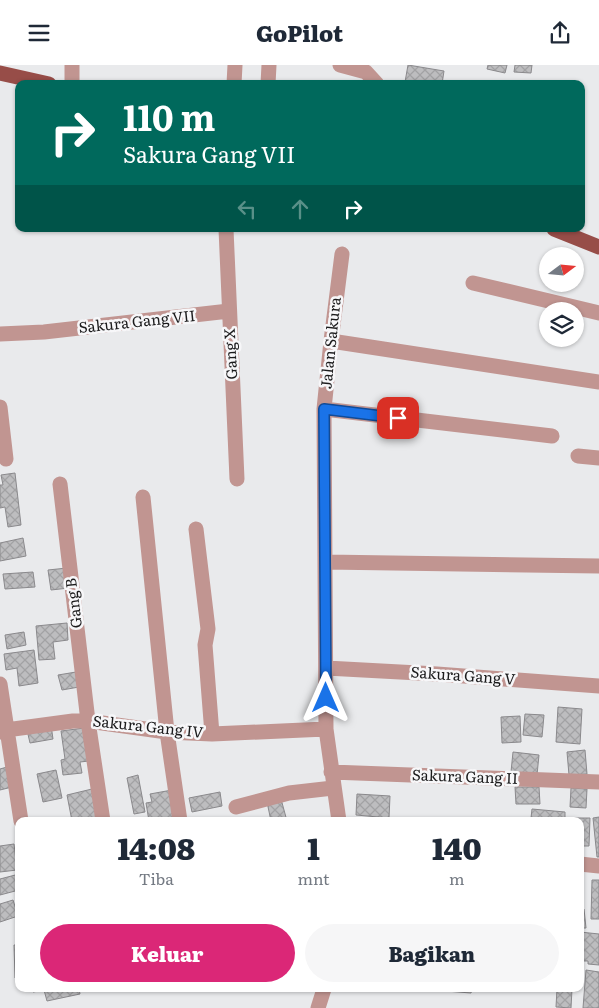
<!DOCTYPE html>
<html lang="id">
<head>
<meta charset="utf-8">
<style>
  body { margin:0; font-family:Literata,serif; background:#f6f6f7; color:#1f2937; height:100vh; display:flex; flex-direction:column; font-size:19px; white-space:nowrap }
  * { box-sizing:border-box; margin:0 }
  p { font-size:16px; color:#747a83 }
  .icon { flex:none; width:28px; height:28px; fill:none; stroke:currentColor; stroke-width:2; stroke-linecap:round; stroke-linejoin:round }
  .map { position:relative; flex:1; overflow:hidden }
  .panel { position:absolute; left:15px; top:752px; width:569px; height:175px; display:flex; flex-direction:column; background:#fff; border-radius:10px; box-shadow:0 1px 4px #0004 }
  .panel>* { flex:none }
  .top-card { position:absolute; left:15px; top:15px; width:570px; height:152px; border-radius:10px; box-shadow:0 1px 4px #0004; background:#00695c; color:#fff; overflow:hidden }
  .needle { width:32px; rotate:74deg }
  .tools { position:absolute; left:539px; top:182px; display:grid; gap:10px }
  .tools a { display:grid; place-items:center; width:45px; height:45px; border-radius:50%; background:#fff; box-shadow:0 1px 4px #0004; font-size:25px }
  .pin { position:absolute; display:grid; place-items:center; width:42px; height:42px; color:#fff; margin:-21px; border-radius:10px; box-shadow:0 2px 8px #0006 }
  .me { position:absolute; width:55px; margin:-28px; rotate:0deg; stroke-linejoin:round; filter:drop-shadow(0 0 4px #0008) }
  .turn { display:flex; align-items:center; gap:18px; height:105px; padding:0 25px; font-size:22px }
  .turn .icon { width:65px; height:65px; stroke-width:2.5 }
  .turn b { display:block; font-size:35px; line-height:42px }
  .lanes { display:flex; align-items:center; height:48px; padding:0 25px; background:#0003; justify-content:center; gap:25px; direction:ltr }
  .lanes .off { opacity:.35 }
  .eta { display:flex; justify-content:space-evenly; align-items:center; height:85px; text-align:center }
  .eta b { font-size:30px; font-weight:800; line-height:35px }
  .action { display:flex; gap:10px; margin-top:auto; padding:10px 25px }
  .action a { flex:1; height:58px; border-radius:30px; background:#db2777; color:#fff; font-size:20px; font-weight:800; line-height:58px; text-align:center }
  .action a+a { background:#f6f6f7; color:#1f2937 }
  header { display:flex; justify-content:space-between; align-items:center; height:65px; padding:0 25px; background:#fff; font-size:22px; font-weight:800 }
  .map>svg:first-child { display:block }
</style>
</head>
<body>
<header><svg class="icon" aria-label="menu" viewBox="0 0 24 24"><path d="M4 6h16M4 12h16M4 18h16"/></svg>GoPilot<svg class="icon" aria-label="share" viewBox="0 0 24 24"><path d="M12 15V3M7 8l5-5 5 5M5 13v7h14v-7"/></svg></header>
<div class="map">
<svg width="599" height="943" viewBox="0 0 599 943">
  <defs>
    <pattern id="building-cross-hatch" width="8" height="8" patternUnits="userSpaceOnUse" patternTransform="scale(1.25)"><rect width="8" height="8" fill="#bdbdbf"/><path d="M0 0l8 8M0 8l8-8" fill="none" stroke="#a2a2a4"/></pattern>
  </defs>
  <rect width="100%" height="100%" fill="#e9eaec"/>
  <path fill="url(#building-cross-hatch)" stroke="#8a898c" d="M408,0L444,6L442,19L405,17Z
    M488,0H507L505,8L487,4Z
    M515,0H532L531,8L514,7Z
    M15,408L21,460L8,462L5,442L0,443V420H3L1,410Z
    M23,473L26,491L0,496V478Z
    M67,503L69,523L51,525L48,505Z
    M33,507L35,522L5,524L3,509Z
    M67,558L68,575L53,577L55,594L39,595L36,561Z
    M24,567L26,580L7,584L5,570Z
    M34,585L38,618L19,621L17,603L6,605L4,589Z
    M76,607L79,622L62,625L58,610Z
    M558,642L582,644L580,679L556,677Z
    M525,649L544,650L542,672L523,670Z
    M520,651L521,677L502,678L501,652Z
    M51,660L53,674L30,678L27,665Z
    M84,663L89,696L80,697L82,708L63,710L61,695L65,694L61,666Z
    M585,685L587,709L569,710L567,687Z
    M513,687L539,690L537,710L511,707Z
    M7,702L12,722L0,725V704Z
    M56,705L62,733L43,737L37,709Z
    M138,710L145,747L134,749L127,713Z
    M515,722H539L540,739H516Z
    M571,723L587,724L586,743L570,742Z
    M92,724L99,756H72L67,730Z
    M172,725L178,756H149L146,738L152,737L150,729Z
    M220,727L222,741L192,747L189,733Z
    M357,729L390,731L389,753L356,750Z
    M281,734L287,756H271L267,737Z
    M532,744L565,747V756H551V755L531,753Z
    M599,752V792H597L593,753Z
    M574,753H590L589,781H580V756H573Z
    M14,779L17,805L0,807V781Z
    M19,809V825L0,830V814Z
    M592,815H599V854H591Z
    M13,835L18,851L0,857V839Z
    M580,844H584L586,863H580Z
    M580,867L599,869V900L588,899V896H580Z
    M14,880H19V913H15Z
    M586,905L599,907V943H583Z
    M33,924H79L80,929L47,936L44,925L33,927Z
    M433,924H472L471,928L433,925Z
    M557,924H572L571,943L556,942Z"/>
  <g fill="none" stroke-linecap="round" stroke-linejoin="round">
    <path stroke="#c19591" stroke-width="15" d="M72,0V19
      M340,0L366,7L377,19
      M234,19L235,0
      M268,19L269,0
      M226,164L237,414
      M473,218L599,248
      M0,269L44,267L229,246
      M331,276L599,317
      M0,342L6,394
      M324,344L552,371
      M578,391L599,393
      M60,419L88,656L103,756
      M143,432L167,667L180,756
      M196,464L208,564L205,580L212,669
      M326,497L599,501
      M326,603L437,609L599,621
      M0,619L21,756
      M0,667L6,665L73,656H88L167,667L212,669L326,664
      M331,707L599,717
      M236,742L289,728L333,723
      M339,756L326,664L324,344L331,276L342,189
      M580,799L599,801
      M318,943L324,924"/>
    <path stroke="#974d48" stroke-width="15" d="M0,8L49,19
      M554,164L599,182"/>
  </g>
  <g fill="none" stroke-linecap="round" stroke-linejoin="round">
    <defs>
      <path id="route" d="M326,633L324,344L398,353"/>
    </defs>
    <use href="#route" stroke="#114b97" stroke-width="12"/>
    <use href="#route" stroke="#1a73e8" stroke-width="9"/>
  </g>
  <g text-anchor="middle" stroke-width="5" stroke-linejoin="round" paint-order="stroke">
    <g font-size="15" fill="#1b1b1c" stroke="#f7f7f9">
      <text transform="translate(137 257) rotate(-6)" y="5">Sakura Gang VII</text>
      <text transform="translate(331 278) rotate(-84)" y="5">Jalan Sakura</text>
      <text transform="translate(231 289) rotate(-93)" y="5">Gang X</text>
      <text transform="translate(74 538) rotate(-97)" y="5">Gang B</text>
      <text transform="translate(463 611) rotate(4)" y="5">Sakura Gang V</text>
      <text transform="translate(148 662) rotate(6)" y="5">Sakura Gang IV</text>
      <text transform="translate(465 712) rotate(2)" y="5">Sakura Gang II</text>
    </g>
  </g>
</svg>
<div class="tools">
<a><svg class="needle" viewBox="-14 -14 28 28"><path d="M0-13l5 13h-10z" fill="#e53935"/><path d="M0 13l5-13h-10z" fill="#747a83"/></svg></a>
<a><svg class="icon" aria-label="layers" viewBox="0 0 24 24"><path d="M12 4l9 5-9 5-9-5zM3 14l9 5 9-5"/></svg></a>
</div>
<div class="pin" style="left:398px;top:353px;background:#d93025"><svg class="icon" aria-label="arrive" viewBox="0 0 24 24"><path d="M6 21V4h12l-3 4 3 4H6"/></svg></div>
<svg class="me" style="left:326px;top:633px" viewBox="-20 -20 40 40"><path d="M0-17L14 15 0 8-14 15z" fill="#1a73e8" stroke="#fff" stroke-width="4"/></svg>
<div class="top-card">
<div class="turn"><svg class="icon" aria-label="right" viewBox="0 0 24 24"><path d="M7 20v-9h11M14 6l5 5-5 5"/></svg><div><b>110 m</b>Sakura Gang VII</div></div>
<div class="lanes"><svg class="icon off" aria-label="left" viewBox="0 0 24 24"><path d="M17 20v-9H6M10 6l-5 5 5 5"/></svg><svg class="icon off" aria-label="ahead" viewBox="0 0 24 24"><path d="M12 20V5M6 11l6-6 6 6"/></svg><svg class="icon" aria-label="right" viewBox="0 0 24 24"><path d="M7 20v-9h11M14 6l5 5-5 5"/></svg></div>
</div>
<section class="panel">
<div class="eta">
<div><b>14:08</b><p>Tiba</p></div>
<div><b>1</b><p>mnt</p></div>
<div><b>140</b><p>m</p></div>
</div>
<div class="action"><a>Keluar</a><a>Bagikan</a></div>
</section>
</div>
</body>
</html>
